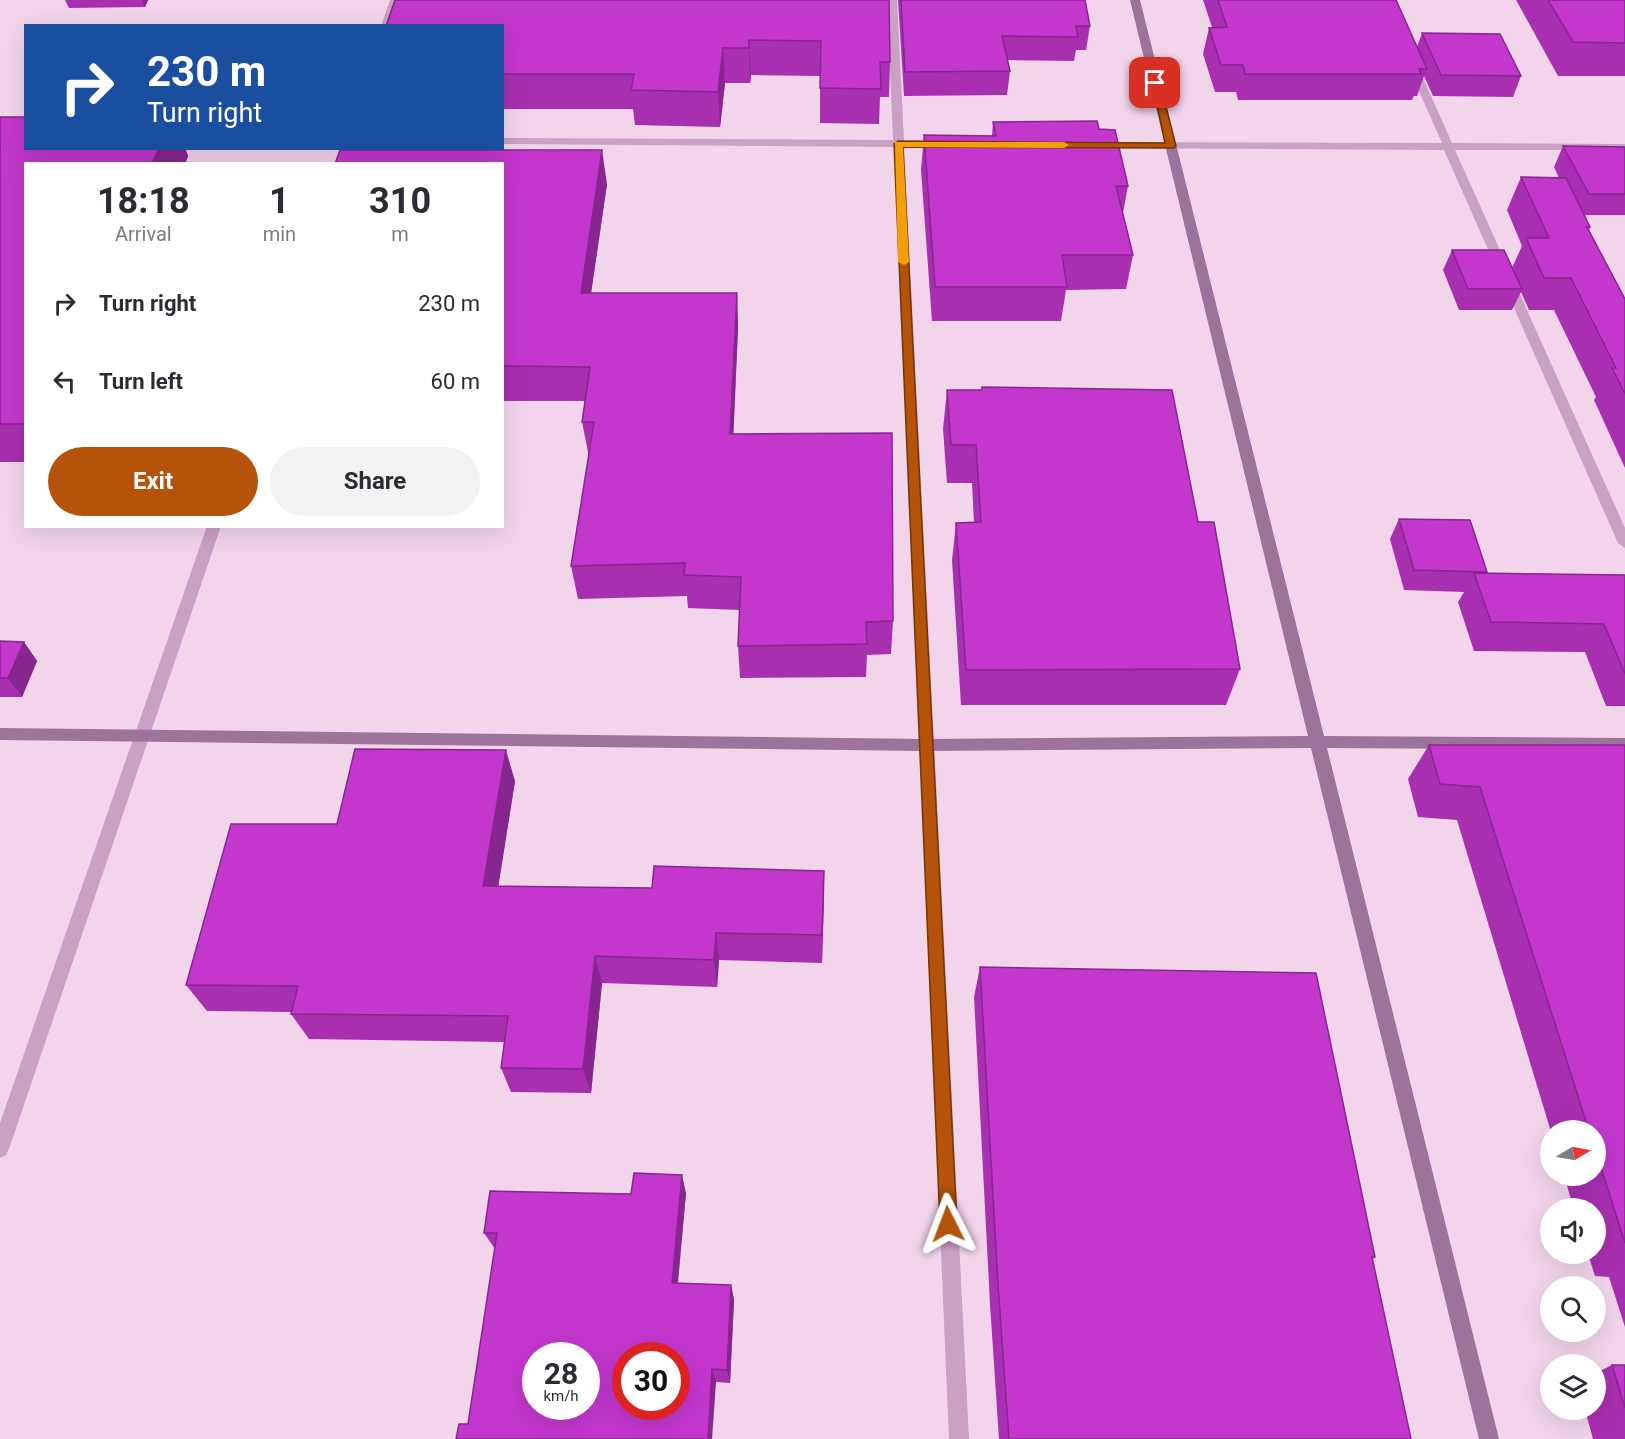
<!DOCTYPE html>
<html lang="en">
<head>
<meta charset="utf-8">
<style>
  body { margin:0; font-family:Roboto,sans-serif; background:#f2f2f3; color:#2b2b33; height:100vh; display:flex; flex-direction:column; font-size:22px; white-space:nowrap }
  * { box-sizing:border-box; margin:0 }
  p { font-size:20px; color:#7c7c81 }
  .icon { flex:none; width:33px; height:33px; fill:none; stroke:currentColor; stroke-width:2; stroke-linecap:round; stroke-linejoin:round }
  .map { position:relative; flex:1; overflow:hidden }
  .details { position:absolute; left:24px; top:162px; width:480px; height:366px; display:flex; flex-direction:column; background:#fff; border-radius:0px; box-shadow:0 6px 24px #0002 }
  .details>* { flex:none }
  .hud { position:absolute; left:24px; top:24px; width:480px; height:126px; border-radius:0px; box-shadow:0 6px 24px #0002; background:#1a4fa0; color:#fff; overflow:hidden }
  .needle { width:39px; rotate:80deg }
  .tools { position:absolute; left:1540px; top:1120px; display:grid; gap:12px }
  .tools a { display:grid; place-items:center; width:66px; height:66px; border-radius:50%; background:#fff; box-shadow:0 6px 24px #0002; font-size:30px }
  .speed { position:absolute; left:522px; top:1342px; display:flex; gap:12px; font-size:30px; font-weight:700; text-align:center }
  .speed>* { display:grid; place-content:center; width:78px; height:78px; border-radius:50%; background:#fff; box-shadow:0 6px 24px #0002; line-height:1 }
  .speed small { font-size:15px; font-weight:400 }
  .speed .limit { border:9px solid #d22; background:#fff; color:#111 }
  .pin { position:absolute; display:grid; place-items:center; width:51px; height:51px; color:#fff; margin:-26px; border-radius:12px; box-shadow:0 3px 9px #0006 }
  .me { position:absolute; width:66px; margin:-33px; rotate:357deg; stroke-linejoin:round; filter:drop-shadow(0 0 4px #0008) }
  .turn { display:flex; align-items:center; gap:21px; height:126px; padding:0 24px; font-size:27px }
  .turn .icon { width:78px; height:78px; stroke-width:2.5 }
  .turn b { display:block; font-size:42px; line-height:51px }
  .eta { display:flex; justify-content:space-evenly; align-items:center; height:102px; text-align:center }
  .eta b { font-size:36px; font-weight:700; line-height:42px }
  .cta { display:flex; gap:12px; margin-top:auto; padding:12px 24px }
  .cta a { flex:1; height:69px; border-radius:36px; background:#b45309; color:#fff; font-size:24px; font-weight:700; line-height:69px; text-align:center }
  .cta a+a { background:#f2f2f3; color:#2b2b33 }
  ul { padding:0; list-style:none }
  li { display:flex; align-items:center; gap:18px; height:78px; padding:0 24px }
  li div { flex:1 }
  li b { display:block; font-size:22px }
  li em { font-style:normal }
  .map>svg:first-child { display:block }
</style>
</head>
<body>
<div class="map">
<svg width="1625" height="1439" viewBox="0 0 1625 1439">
  <rect width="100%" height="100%" fill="#f2d5eb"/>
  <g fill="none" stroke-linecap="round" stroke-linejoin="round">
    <path fill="#caa0c4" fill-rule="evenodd" d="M390,0H400L391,26H381Z
      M887,0H897L904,141H943L948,144L943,147H904L969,1439H949L894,147L502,144V138L893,140Z
      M1414,66L1419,69L1452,143L1625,144V150H1455L1625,528V548L1618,543L1444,150L1099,148L1094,145L1099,142L1442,143L1409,69Z
      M207,526H221L9,1149L6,1155L0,1158V1123Z"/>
    <path fill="#9d729b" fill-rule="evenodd" d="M1130,0H1140L1324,736L1625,738V750L1327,748L1499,1439H1479L1311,748L925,751L0,740V728L925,739L1308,736Z"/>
  </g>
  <path fill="#a82fb0" d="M65,0H148L145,7L69,8Z
    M889,0L890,62L889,97H880L879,124L820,123V76L751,75L750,83H725L720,127L635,125L633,109H502V26Z
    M898,0H1085L1090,26L1086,50H1076L1074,61L1007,60L1010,71L1007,95L904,96Z
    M1203,0H1396L1417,47L1422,33L1521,76L1513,97L1433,96L1424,76L1417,96H1414L1412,100H1238L1236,92H1215L1203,54L1209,28L1212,27Z
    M1516,0H1625V76H1558Z
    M0,117L26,148H185L188,156L185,164H26V462H0Z
    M993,122L1099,129L1128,186L1123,213L1133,255L1126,289L1066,290L1061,321H932L921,170L924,135L992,136Z
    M1563,146L1625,147V215H1584L1590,227L1589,230L1625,299V468L1594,400L1596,397L1554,310H1529L1521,292L1512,310H1459L1443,270L1452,250L1512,268L1522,246L1507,210L1521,177L1559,178L1554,167Z
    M502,164L607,184L591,293H737L738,328L733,434L893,621L891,654L867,655L866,677L740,678L738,646L740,610L688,608L687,596L578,599L571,566L589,457L582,422L585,401H502Z
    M982,387L1198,522L1240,669L1226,705H961L952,560L956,523H974L972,483H947L943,429L947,390H981Z
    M1399,519L1487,572V573L1625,575V706H1606L1585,652L1474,651L1458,602L1464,592L1404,590L1390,539Z
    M0,641L24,642L37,661L22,697H0Z
    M1429,745H1625V1327L1609,1277L1595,1276L1588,1254H1596V1209H1574L1564,1176H1596V1131H1551V1132L1457,820L1418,817L1408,779Z
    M515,781L498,886L652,888L824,871L822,963L719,960L717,987L602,983L591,1093L511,1092L501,1068L504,1042L309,1039L291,1014V1012L207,1011L186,985L337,824Z
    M980,967L1375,1257L1372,1260L1411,1439H999L990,1304L974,997Z
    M686,1193L678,1283L731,1285L734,1300L730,1383L716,1382L468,1424L495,1249L484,1233Z
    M1612,1365H1625V1439H1593L1585,1410H1596V1373Z"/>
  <path fill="#882690" d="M142,0H148L145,7Z
    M749,40L751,75L750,83L749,48Z
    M723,48L725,83L720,127L718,92Z
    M159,148H185L188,156L185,164H152Z
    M602,150L607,184L586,328L581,293Z
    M737,293L738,328L732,468L730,434Z
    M24,642L37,661L22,697L8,678Z
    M506,750L515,781L494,914L483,886Z
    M824,871V899L822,963V935Z
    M716,933L719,960L717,987L714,960Z
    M595,956L602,983L591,1093L583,1069Z
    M682,1175L686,1193L676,1299L672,1283Z
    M731,1285L734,1300L730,1383L727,1370Z
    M712,1369L716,1382L712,1439H708Z"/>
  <path fill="#c337cd" stroke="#882690" stroke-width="1.5" fill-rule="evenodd" d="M395,0H889L890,62H880L881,89L820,88L821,41L749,40V48H723L718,92L631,90L634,74H502V26H386Z
    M901,0H1085L1090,26H1076L1078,37L1002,36L1010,71L905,72Z
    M1218,0H1396L1427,69H1419L1421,74H1245L1243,65H1221L1209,28L1227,27Z
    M1548,0H1625V43L1573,42Z
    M1422,33L1500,34L1521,76L1441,75Z
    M0,117H26V148H159L152,164H26V424H0Z
    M1097,121L1099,129L1115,130L1128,186H1116L1133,255H1062L1067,287H935L924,135L996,136L993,122Z
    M1563,146L1625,147V194H1589Z
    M340,150H602L581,293H737L730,434L892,433L893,621L866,622L867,644L738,646L741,577L684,575L685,563L571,566L594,422H582L590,367L502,366V164H335Z
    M1521,177L1566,178L1590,227H1587L1625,299V394L1612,368H1616L1571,278H1544L1526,238H1549Z
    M1452,250H1504L1522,289H1468Z
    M982,387L1172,390L1198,522H1214L1240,669L966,670L956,523L981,522L976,445H951L947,390H982Z
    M1399,519L1470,520L1487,572L1414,570Z
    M1474,573L1625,575V674L1604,624L1491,622Z
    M0,641L24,642L8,678H0Z
    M1429,745H1625V1243L1596,1152V1131H1589L1480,787L1440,784Z
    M355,749L506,750L483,886L652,888L654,866L824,871L822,935L716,933L714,960L595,956L583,1069L501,1068L508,1016L291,1014L298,986L186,985L231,824H337Z
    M980,967L1316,973L1375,1257H1372L1411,1439H1009L998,1284Z
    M634,1173L682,1175L672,1283L731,1285L727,1370L712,1369L708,1439H456L459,1424H468L497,1233H484L490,1191L631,1194ZM536,1356H586V1407H536ZM626,1356H676V1407H626Z
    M1612,1365H1625V1408Z"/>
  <path fill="#b45309" stroke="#753606" stroke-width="1.5" d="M1152,81L1160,83L1176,146L1174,148L903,147L957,1224L954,1230L948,1232L942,1230L940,1224L894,144L898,141L1165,143Z"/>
  <path fill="#f59e0b" d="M895,142H1064L1069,145L1064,148L903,147L909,262L904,265L898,262Z"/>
</svg>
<div class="tools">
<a><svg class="needle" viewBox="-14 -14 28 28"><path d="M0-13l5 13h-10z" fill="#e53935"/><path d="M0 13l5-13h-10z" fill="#7c7c81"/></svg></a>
<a><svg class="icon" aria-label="sound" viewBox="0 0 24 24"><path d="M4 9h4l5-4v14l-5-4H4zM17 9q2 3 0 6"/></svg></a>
<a><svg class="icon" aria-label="search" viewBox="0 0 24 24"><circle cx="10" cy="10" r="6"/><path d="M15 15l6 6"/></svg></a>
<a><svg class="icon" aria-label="layers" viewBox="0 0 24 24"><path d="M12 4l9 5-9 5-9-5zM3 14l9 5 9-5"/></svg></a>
</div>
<div class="speed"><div>28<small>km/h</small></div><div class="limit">30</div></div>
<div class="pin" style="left:1155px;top:83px;background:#d93025"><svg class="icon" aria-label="arrive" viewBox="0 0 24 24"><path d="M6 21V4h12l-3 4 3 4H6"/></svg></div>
<svg class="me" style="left:948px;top:1224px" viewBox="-20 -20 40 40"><path d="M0-17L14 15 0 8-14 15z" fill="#b45309" stroke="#fff" stroke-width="4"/></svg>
<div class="hud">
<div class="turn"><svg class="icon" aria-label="right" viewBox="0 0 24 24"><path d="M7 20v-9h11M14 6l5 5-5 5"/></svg><div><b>230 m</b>Turn right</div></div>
</div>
<section class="details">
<div class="eta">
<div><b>18:18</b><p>Arrival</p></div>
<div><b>1</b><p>min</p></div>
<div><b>310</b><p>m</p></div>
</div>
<ul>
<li><svg class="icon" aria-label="right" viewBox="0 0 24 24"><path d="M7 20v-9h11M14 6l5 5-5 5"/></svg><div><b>Turn right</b></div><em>230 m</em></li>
<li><svg class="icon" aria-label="left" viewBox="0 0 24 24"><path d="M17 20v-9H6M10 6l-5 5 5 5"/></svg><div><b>Turn left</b></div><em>60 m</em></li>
</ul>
<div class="cta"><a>Exit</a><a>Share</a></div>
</section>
</div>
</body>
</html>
